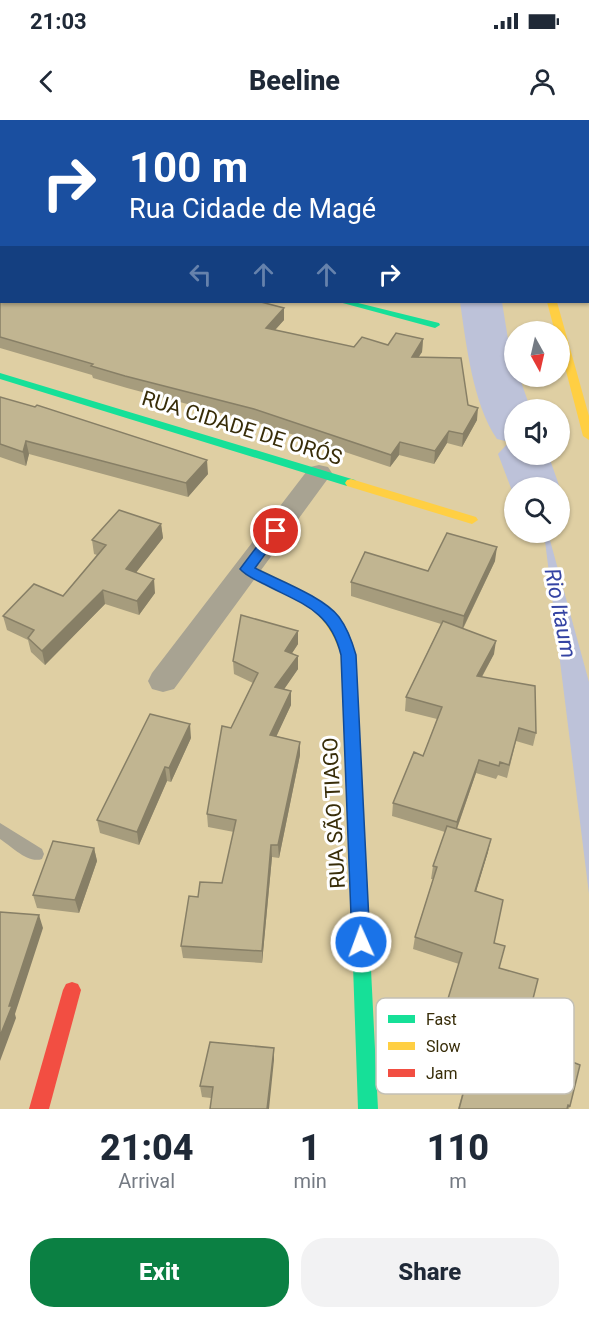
<!DOCTYPE html>
<html lang="en">
<head>
<meta charset="utf-8">
<style>
  body { margin:0; font-family:Roboto,sans-serif; background:#f2f2f3; color:#1f2937; height:100vh; display:flex; flex-direction:column; font-size:22px; white-space:nowrap }
  * { box-sizing:border-box; margin:0 }
  p { font-size:20px; color:#747a83 }
  .icon { flex:none; width:33px; height:33px; fill:none; stroke:currentColor; stroke-width:2; stroke-linecap:round; stroke-linejoin:round }
  .map { position:relative; height:989px; overflow:hidden }
  .panel { display:flex; flex-direction:column; background:#fff; flex:1 }
  .panel>* { flex:none }
  .hud { position:absolute; left:0px; top:0px; width:590px; height:183px; box-shadow:0 2px 4px #0004; background:#1a4fa0; color:#fff; overflow:hidden }
  .needle { width:39px; rotate:172deg }
  .fabs { position:absolute; left:504px; top:201px; display:grid; gap:12px }
  .fabs a { display:grid; place-items:center; width:66px; height:66px; border-radius:50%; background:#fff; box-shadow:0 2px 4px #0004; font-size:30px }
  .pin { position:absolute; display:grid; place-items:center; width:51px; height:51px; color:#fff; margin:-26px; border:3px solid #fff; border-radius:50%; box-shadow:0 2px 6px #0007 }
  .me { position:absolute; width:66px; margin:-33px; rotate:358deg; stroke-linejoin:round; filter:drop-shadow(0 0 4px #0008) }
  .turn { display:flex; align-items:center; gap:21px; height:126px; padding:0 30px; font-size:27px }
  .turn .icon { width:78px; height:78px; stroke-width:2.5 }
  .turn b { display:block; font-size:42px; line-height:51px }
  .lanes { display:flex; align-items:center; height:57px; padding:0 30px; background:#0003; justify-content:center; gap:30px; direction:ltr }
  .lanes .off { opacity:.35 }
  .eta { display:flex; justify-content:space-evenly; align-items:center; height:102px; text-align:center }
  .eta b { font-size:36px; font-weight:800; line-height:42px }
  .cta { display:flex; gap:12px; margin-top:auto; padding:12px 30px }
  .cta a { flex:1; height:69px; border-radius:24px; background:#0b8043; color:#fff; font-size:24px; font-weight:800; line-height:69px; text-align:center }
  .cta a+a { background:#f2f2f3; color:#1f2937 }
  .status { display:flex; justify-content:space-between; align-items:center; height:42px; padding:0 30px; background:#fff; direction:ltr }
  .status svg { height:16px; fill:currentColor }
  header { display:flex; justify-content:space-between; align-items:center; height:78px; padding:0 30px; background:#fff; font-size:27px; font-weight:800 }
  .map>svg:first-child { display:block }
</style>
</head>
<body>
<div class="status"><b>21:03</b><svg viewBox="0 0 49 12"><path d="M0 12V9h3v3zM5 12V6h3v6zM10 12V3h3v9zM15 12V0h3v12zM26 1h20v11H26zM47 4h2v5h-2z"/></svg></div>
<header><svg class="icon" aria-label="back" viewBox="0 0 24 24"><path d="M15 5l-7 7 7 7"/></svg>Beeline<svg class="icon" aria-label="person" viewBox="0 0 24 24"><circle cx="12" cy="8" r="4"/><path d="M4 21q1-7 8-7t8 7"/></svg></header>
<div class="map">
<svg width="589" height="989" viewBox="0 0 589 989">
  <rect width="100%" height="100%" fill="#dfcfa3"/>
  <path fill="#bdc2d9" d="M544,413H548L589,562V774Z"/>
  <g fill="none" stroke-linecap="round" stroke-linejoin="round">
    <path fill="#bdc2d9" fill-rule="evenodd" d="M499,0H533L499,2Z
      M460,182H502L514,256H519L531,290H514V334H548L560,368V370L514,368V376L498,334L509,322L497,319C473,285 466,223 460,182Z"/>
    <path fill="#a8a392" fill-rule="evenodd" d="M0,703L42,729L44,734L42,739C28,744 11,726 0,719Z"/>
    <path fill="#a8a392" fill-rule="evenodd" d="M74,0H90L73,2Z
      M558,0H575L557,2Z
      M588,42H589V52H588Z
      M588,152H589V164H588Z
      M319,345L328,347L332,353L174,569L163,572L152,569L148,561L152,553L310,347Z"/>
    <path fill="#16e098" fill-rule="evenodd" d="M339,182H354L439,203L440,205L435,208Z
      M0,253L355,360L357,363L355,366H347L0,259Z
      M357,723L363,725L365,730L378,989H358L349,730L351,725Z"/>
    <path fill="#ffcf43" fill-rule="evenodd" d="M547,182H557L589,296V320L583,316L560,228V212H555Z
      M351,359L476,397L478,400L472,404L347,366L345,363L347,360Z
      M247,445C258,448 267,453 277,458C318,476 340,492 355,535L365,730L363,735L357,737L351,735L349,730L341,535C323,482 289,474 242,452L241,449L242,446Z"/>
    <path fill="#f24e42" fill-rule="evenodd" d="M72,862L78,864L81,870L49,989H29L63,870L66,864Z"/>
  </g>
  <path fill="#a69c7d" d="M0,0H15L14,2H2V84H0Z
    M588,70H589V97L588,95Z
    M0,90L2,182L284,188V200L275,210L354,227L388,225L423,219L422,232L418,237L468,285L477,300L462,327L447,323L434,344L399,335L390,347L255,302L127,268L93,258L92,255L0,228Z
    M0,277L208,354L188,377L29,334L26,346L0,337Z
    M161,404L163,418L136,452L155,473L139,495L105,484L45,545L31,532L28,520L7,510L3,496L63,476L97,435L94,434L92,420Z
    M495,441L463,509L494,534L482,557L536,613L533,626L516,621L507,658L498,655L496,659L476,653L457,709L488,732L476,772L494,823L499,848L522,922L570,986L569,989H458L477,919L441,907L443,895L459,844L413,829L415,817L433,759H431L433,746L445,712L392,696L393,683L423,636L437,599L405,591L406,577L441,504L351,476V462Z
    M298,511V524L292,533L298,536V549L284,569L291,571V585L276,616L300,622V635L279,738L272,737L262,843L183,838L181,826L198,777L222,763L234,712L208,707L207,694L231,608L253,563L234,554L233,541Z
    M191,618L171,662L167,661L139,725L100,713L97,700Z
    M94,728L97,741L79,793L37,788L33,775Z
    M274,928V940L211,978L202,977L200,966Z"/>
  <path fill="#877f66" d="M432,0H444L442,2H430Z
    M284,188V200L266,220V208Z
    M423,219L422,232L411,249L412,237Z
    M478,288L477,300L462,327L463,314Z
    M449,311L447,323L434,344L435,331Z
    M26,321L29,334L26,346L23,332Z
    M400,322L399,335L390,347L391,335Z
    M207,340L208,354L188,377L186,363Z
    M161,404L163,418L128,463L126,449Z
    M497,427L495,441L462,510L464,496Z
    M154,459L155,473L139,495L137,481Z
    M103,470L105,484L45,545L42,531Z
    M298,511V524L285,544V531Z
    M496,521L494,534L475,569L477,556Z
    M298,536V549L276,581L275,567Z
    M291,571V585L271,628L270,615Z
    M190,604L191,618L171,662L169,648Z
    M300,622V635L279,738L278,725Z
    M479,640L476,653L455,714L457,702Z
    M165,647L167,661L139,725L137,712Z
    M491,719L488,732L472,784L475,771Z
    M271,725L272,737L262,843V831Z
    M94,728L97,741L79,793L75,780Z
    M39,795L43,808L15,894L16,898L0,941V916L9,886Z
    M274,928V940L269,989H267Z"/>
  <path fill="#c1b591" stroke="#877f66" stroke-width="1.5" d="M0,0H10V2H2V72H0Z
    M167,0H432L430,2H164Z
    M0,90L2,91V182H261L284,188L266,208L354,227L362,217L388,225L396,213L423,219L412,237L461,238L468,285L478,288L463,314L449,311L435,331L400,322L391,335L254,289L125,256L91,246L93,244L0,217Z
    M0,277L35,287L37,285L207,340L186,363L26,321L23,332L0,324Z
    M119,390L161,404L126,449L154,459L137,481L103,470L42,531L28,518L34,510L3,496L34,464L63,476L106,425L92,420Z
    M447,413L497,427L464,496L351,462L365,432L428,451Z
    M241,495L298,511L285,531L298,536L275,567L291,571L270,615L300,622L278,725H271L262,831L181,826L189,776L198,777L200,762L222,763L236,700L207,694L222,606L231,608L258,553L233,541Z
    M443,501L496,521L477,556L535,566L536,613L519,608L509,645L500,642L499,646L479,640L457,702L393,683L414,632L423,636L442,587L406,577Z
    M150,594L190,604L169,648L165,647L137,712L97,700Z
    M447,706L491,719L475,771L503,780L494,823L505,826L499,848L538,859L522,922L580,945L570,986L568,985L567,989H459L481,907L443,895L462,833L415,817L437,747L433,746Z
    M53,721L94,728L75,780L33,775Z
    M0,792L39,795L9,886H12L0,916Z
    M210,922L274,928L267,989H210L213,967L200,966Z"/>
  <path fill="#1a73e8" stroke="#114b97" stroke-width="1.5" d="M276,406L282,411L255,448C278,460 324,477 339,497C348,509 352,521 356,535L370,822L367,827L361,830L355,827L352,822L341,535C330,490 302,484 264,464C256,460 246,456 240,449L271,408Z"/>
  <g text-anchor="middle" stroke-width="6" stroke-linejoin="round" paint-order="stroke">
    <g font-size="21" fill="#382d09" stroke="#fff">
      <text transform="translate(242 308) rotate(17)" y="7">RUA CIDADE DE ORÓS</text>
      <text transform="translate(334 693) rotate(-93)" y="7">RUA SÃO TIAGO</text>
    </g>
    <g font-size="22" font-style="italic" fill="#3544a3" stroke="#fff">
      <text transform="translate(561 493) rotate(79)" y="8">Rio Itaum</text>
    </g>
  </g>
  <rect x="376" y="878" width="198" height="96" rx="9" fill="#fff" stroke="#c3c0b5" stroke-width="1.5"/>
  <rect x="388" y="895" width="27" height="8" fill="#16e098"/>
  <rect x="388" y="922" width="27" height="8" fill="#ffcf43"/>
  <rect x="388" y="949" width="27" height="8" fill="#f24e42"/>
  <g font-size="16" fill="#382d09">
    <text x="426" y="905">Fast</text>
    <text x="426" y="932">Slow</text>
    <text x="426" y="959">Jam</text>
  </g>
</svg>
<div class="fabs">
<a><svg class="needle" viewBox="-14 -14 28 28"><path d="M0-13l5 13h-10z" fill="#e53935"/><path d="M0 13l5-13h-10z" fill="#747a83"/></svg></a>
<a><svg class="icon" aria-label="sound" viewBox="0 0 24 24"><path d="M4 9h4l5-4v14l-5-4H4zM17 9q2 3 0 6"/></svg></a>
<a><svg class="icon" aria-label="search" viewBox="0 0 24 24"><circle cx="10" cy="10" r="6"/><path d="M15 15l6 6"/></svg></a>
</div>
<div class="pin" style="left:276px;top:411px;background:#d93025"><svg class="icon" aria-label="arrive" viewBox="0 0 24 24"><path d="M6 21V4h12l-3 4 3 4H6"/></svg></div>
<svg class="me" style="left:361px;top:822px" viewBox="-20 -20 40 40"><circle r="17" fill="#1a73e8" stroke="#fff" stroke-width="3"/><path d="M0-11L8 9 0 5-8 9z" fill="#fff"/></svg>
<div class="hud">
<div class="turn"><svg class="icon" aria-label="right" viewBox="0 0 24 24"><path d="M7 20v-9h11M14 6l5 5-5 5"/></svg><div><b>100 m</b>Rua Cidade de Magé</div></div>
<div class="lanes"><svg class="icon off" aria-label="left" viewBox="0 0 24 24"><path d="M17 20v-9H6M10 6l-5 5 5 5"/></svg><svg class="icon off" aria-label="ahead" viewBox="0 0 24 24"><path d="M12 20V5M6 11l6-6 6 6"/></svg><svg class="icon off" aria-label="ahead" viewBox="0 0 24 24"><path d="M12 20V5M6 11l6-6 6 6"/></svg><svg class="icon" aria-label="right" viewBox="0 0 24 24"><path d="M7 20v-9h11M14 6l5 5-5 5"/></svg></div>
</div>
</div>
<section class="panel">
<div class="eta">
<div><b>21:04</b><p>Arrival</p></div>
<div><b>1</b><p>min</p></div>
<div><b>110</b><p>m</p></div>
</div>
<div class="cta"><a>Exit</a><a>Share</a></div>
</section>
</body>
</html>
